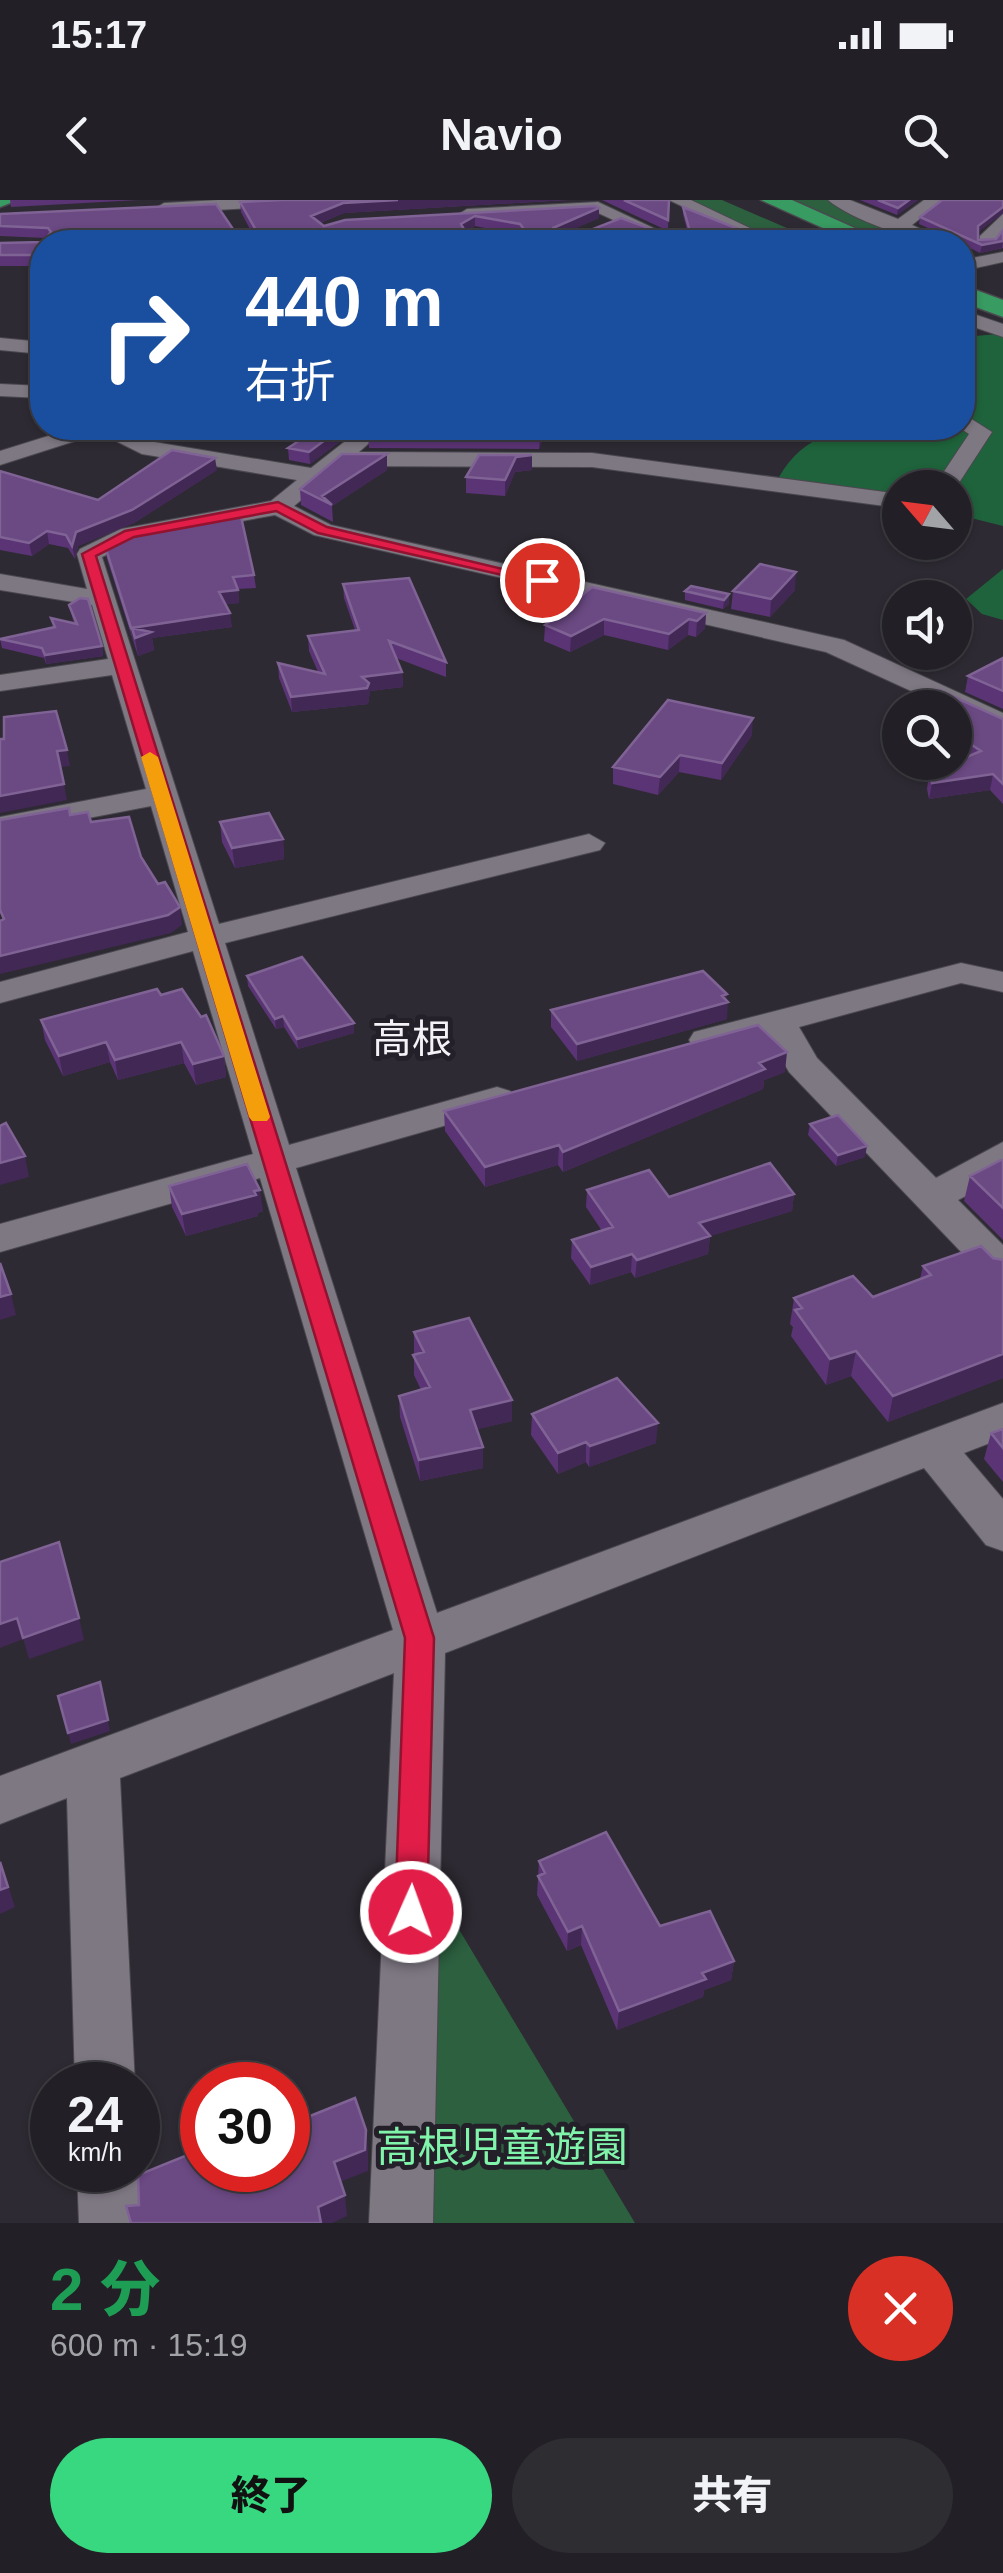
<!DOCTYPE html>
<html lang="ja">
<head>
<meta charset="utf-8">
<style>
  body { margin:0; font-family:Helvetica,"Noto Sans JP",sans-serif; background:#2e2d32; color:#f1f3f6; height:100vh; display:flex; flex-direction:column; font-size:38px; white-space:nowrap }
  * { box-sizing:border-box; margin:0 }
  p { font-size:32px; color:#a2a3a7 }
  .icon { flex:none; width:55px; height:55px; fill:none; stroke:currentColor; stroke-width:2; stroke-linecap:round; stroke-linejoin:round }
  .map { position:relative; height:2023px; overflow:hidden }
  .side { display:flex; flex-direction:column; background:#222026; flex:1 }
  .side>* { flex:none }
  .banner { position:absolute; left:30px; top:30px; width:945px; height:210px; border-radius:40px; box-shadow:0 2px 8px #0004,0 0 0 2px #3f3e43; background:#1a4fa0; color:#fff; overflow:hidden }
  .needle { width:65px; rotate:298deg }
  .buttons { position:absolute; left:882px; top:270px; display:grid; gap:20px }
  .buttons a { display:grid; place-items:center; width:90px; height:90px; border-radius:50%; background:#222026; box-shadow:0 2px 8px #0004,0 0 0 2px #3f3e43; font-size:50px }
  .speed { position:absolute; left:30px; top:1862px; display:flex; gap:20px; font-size:50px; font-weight:700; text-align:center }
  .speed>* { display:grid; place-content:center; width:130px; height:130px; border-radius:50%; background:#222026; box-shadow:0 2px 8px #0004,0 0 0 2px #3f3e43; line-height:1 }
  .speed small { font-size:25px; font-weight:400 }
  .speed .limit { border:15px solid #d22; background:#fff; color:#111 }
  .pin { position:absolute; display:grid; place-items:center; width:85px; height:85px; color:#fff; margin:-42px; border:5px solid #fff; border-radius:50%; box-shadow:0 2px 10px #0007 }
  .me { position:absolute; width:110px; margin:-55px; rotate:2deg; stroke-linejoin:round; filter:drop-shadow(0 0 8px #0008) }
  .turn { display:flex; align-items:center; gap:35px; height:210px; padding:0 50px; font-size:45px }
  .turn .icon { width:130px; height:130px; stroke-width:2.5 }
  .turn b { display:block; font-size:70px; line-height:85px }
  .round { display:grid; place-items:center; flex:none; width:105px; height:105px; border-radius:52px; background:#2e2d32 }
  .headline { display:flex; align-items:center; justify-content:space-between; height:170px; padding:0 50px }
  h1 { font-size:60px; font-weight:800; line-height:75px; color:#1e9e55 }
  .button { display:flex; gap:20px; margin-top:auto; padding:20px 50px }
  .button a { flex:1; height:115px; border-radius:60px; background:#37d880; color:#111; font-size:40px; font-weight:800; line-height:115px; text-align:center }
  .button a+a { background:#2e2d32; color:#f1f3f6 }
  .status { display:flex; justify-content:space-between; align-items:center; height:70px; padding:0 50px; background:#222026; direction:ltr }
  .status svg { height:28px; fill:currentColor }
  header { display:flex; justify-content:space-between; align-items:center; height:130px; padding:0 50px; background:#222026; font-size:45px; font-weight:800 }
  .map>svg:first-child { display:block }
</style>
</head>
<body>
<div class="status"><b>15:17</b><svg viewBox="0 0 49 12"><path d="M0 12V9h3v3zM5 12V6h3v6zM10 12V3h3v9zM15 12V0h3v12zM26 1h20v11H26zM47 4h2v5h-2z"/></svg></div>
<header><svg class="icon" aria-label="back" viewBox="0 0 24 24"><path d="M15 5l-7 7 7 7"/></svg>Navio<svg class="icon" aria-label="search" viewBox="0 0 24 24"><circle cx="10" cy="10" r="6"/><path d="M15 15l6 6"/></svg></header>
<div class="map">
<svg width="1003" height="2023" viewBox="0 0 1003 2023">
  <rect width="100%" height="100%" fill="#2e2a33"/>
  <path fill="#2c603f" d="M686,0H722L819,42H780Z
    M786,0H829L931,42H891Z
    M430,1681L635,2023H426Z"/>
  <path fill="#1e633b" d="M998,134L1003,136V326L955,314V288H900V306L792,290L779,277C818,209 895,228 962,228L963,217L972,216L963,207V137Z
    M1003,369V420L982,414L966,399Z"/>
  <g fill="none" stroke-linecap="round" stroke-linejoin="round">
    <defs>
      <path id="minor" d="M218,0H314L306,5L164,13L156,8L164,3Z
        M669,0H691L779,42H757Z
        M828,0H850L898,19L924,0H943L912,25L948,42C918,44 852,20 828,0Z
        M598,2L683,42H661L596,12L467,19L459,14L467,9Z
        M1003,14V30L992,44H980V36Z
        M1003,52V62L962,71V60Z
        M962,110L1003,124V137L962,123Z
        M0,138L42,142V154L0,150Z
        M0,184L42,186V198L0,196Z
        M962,213L992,232L955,289L933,288L969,234L960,228Z
        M74,228H122L148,241L311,268L362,228H386L359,252L592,253L900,294V308L592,267L342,266L294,306L331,325L844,440L1003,513V533L826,452L314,335L275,315L137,340L102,357L219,724L589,634L605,643L600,650L225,743L289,945L497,887L510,891L516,899L510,907L296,968L437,1413L1003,1203V1238L964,1253L1003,1299V1351L986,1345L924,1268L445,1453L433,2023H369L394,1473L120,1578L135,1885H75L67,1598L0,1624V1576L393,1430L260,978L0,1052V1024L253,954L193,751L0,803V782L188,732L151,606L0,635V617L146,589L112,475L0,491V475L108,459L92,405L0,390V374L87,389L77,354L80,349L121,329L271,301L297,280L142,254L100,233L0,265V251Z
        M961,763L1003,772V792L961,783L799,827L817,858L936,978L1003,942V977L958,1000L1003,1045V1084L988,1080L789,872L768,835L707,851L694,848L689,840L694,832Z
        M138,1966L143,2023H79L77,1970H138Z"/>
      <path id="highway" d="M0,0H18L0,7Z
        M761,0H792L886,42H854Z
        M962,85L1003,100V117L962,102Z"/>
    </defs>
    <use href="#minor" stroke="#4b484f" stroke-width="2"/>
    <use href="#highway" stroke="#4b484f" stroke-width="3"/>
    <use href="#minor" fill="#7e7883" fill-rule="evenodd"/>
    <use href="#highway" fill="#389b61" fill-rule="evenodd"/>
  </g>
  <path fill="#5b3475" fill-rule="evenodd" d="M10,0H139L11,7Z
    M283,0H568L344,13L320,23L324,26L595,6L599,18L562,34L668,35L42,42V74H33L32,66H0V43L43,42L46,38L0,36V14L237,35L252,33L241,12L240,2ZM475,26L505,32L467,31Z
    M602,0H669L668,31Z
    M860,0H918L897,15Z
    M1003,0V13L978,32V40L996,39L1003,30V48L980,53L962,44V42H959L919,24L920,17Z
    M683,7L771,42H690L683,14Z
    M318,228H358L310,264L289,260L288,248Z
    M377,228H573L546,230L539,249L369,248L368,236Z
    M387,254V270L332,306L333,322L301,305L300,289Z
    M532,255V270L515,272L505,296L466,293V277Z
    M217,270L134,323L78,346L75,359L68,348L49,344L32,356L0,350V271L98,300Z
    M105,346L254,375L256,388L238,389L239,403L225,404L232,427L152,438L154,450L138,456L107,359Z
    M343,384L446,462V477L396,458L402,472L403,487L370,491L368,504L292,512L279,478L278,463L318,472L309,451L308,436L355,430L344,398Z
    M592,387L706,413L705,428L696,437L688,435L668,450L604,435L570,452L544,441L545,425Z
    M795,390L770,417L731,409L733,391Z
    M685,391L729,394V404L723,409L685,400Z
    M69,405L102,446L103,456L46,464L44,458L2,448L0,439L53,428L51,418L74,424Z
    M1003,458V509L965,492L968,476Z
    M939,490L1003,519V604L990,590L929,599L927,589L929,573L964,558L955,552V508H910V505Z
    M752,535L721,580L679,572L658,595L613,584V567Z
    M220,622L283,639L284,659L235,668L222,642Z
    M247,776L354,823V833L298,849L284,827L276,829L248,786Z
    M161,795L224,856L226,877L196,885L184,863L118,880L110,862L63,876L45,840L41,820Z
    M727,800V819L577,861L551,827V810Z
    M785,872L764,880L763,889L563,972L558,965L485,987L445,931L444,911Z
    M810,924L865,957L836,966L808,935Z
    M1003,960V1040L964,1001L970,976Z
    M169,986L263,1011L258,1013V1016L186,1036L172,1007Z
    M587,990L669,997L794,994L792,1011L710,1036L708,1054L635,1078L631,1072L590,1085L571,1058L572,1040L602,1031L586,1007Z
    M993,1058L1003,1060V1178L888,1222L851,1176L826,1185L791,1136L793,1127L790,1124L794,1098L873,1097L920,1079L923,1066Z
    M414,1132L512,1221L477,1229L483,1247V1268L420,1281L400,1217L399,1196L421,1190L414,1175Z
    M532,1214L656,1243L589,1267L586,1262L558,1274L531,1235Z
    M1003,1229V1282L984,1259L991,1233Z
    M539,1661L660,1726L734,1761L731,1780L704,1790L703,1797L617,1830L581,1745L567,1751L537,1695Z"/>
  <path fill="#422855" d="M398,0H568L344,13L312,26L311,16L343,3Z
    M909,0H918L897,15L898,8Z
    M1003,7V13L977,33L978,26Z
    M599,8V18L552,39L551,42L553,28Z
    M475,16V26L461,34V24Z
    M1003,41L1002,48L980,53L982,45Z
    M341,228H358L310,264L309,252Z
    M543,228H546V230L539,249L540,237Z
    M387,254V270L332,306L322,296Z
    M532,255V270L515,272L505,296V280L516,257Z
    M215,258L217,270L134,323L78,346L75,359L72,346L76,332Z
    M47,331L49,344L32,356L29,343Z
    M796,372L795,390L770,417L771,399Z
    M238,390L239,403L220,405L219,392Z
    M729,394V404L723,409L724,400Z
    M230,413L232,427L152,438L154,450L138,456L135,438L132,428L133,441L131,428Z
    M706,413L705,428L696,437L697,421Z
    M604,419V435L570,452L571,436Z
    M689,419L688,435L668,450L669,434Z
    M102,446L103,456L46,464L45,455Z
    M402,472L403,487L370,491L368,504L292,512L291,497L362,477Z
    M753,518L752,535L721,580L722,563Z
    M67,550L70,566L60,567L57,551Z
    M680,555L679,572L658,595L660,577Z
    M993,574L990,590L929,599L932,583Z
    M64,584L67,600L0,613V596Z
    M283,639L284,659L235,668L232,648Z
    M180,707L182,725L171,733L0,774V756Z
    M727,794L726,802H728L727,819L577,861V844Z
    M283,816L284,827L276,829L275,819Z
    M354,823V833L298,849L297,839Z
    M106,842L110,862L63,876L59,856Z
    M181,842L184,863L118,880L115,860Z
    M787,852L785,872L764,880L763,889L563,972V952L759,863Z
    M224,856L226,877L196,885L193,864Z
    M559,945L558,965L485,987V967Z
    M867,946L865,957L836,966L838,955Z
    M25,956L29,977L0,985V963Z
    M260,990L263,1011L258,1013V1016L186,1036L182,1014Z
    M794,994L792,1011L697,1040L699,1023Z
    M710,1036L708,1054L635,1078L637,1060Z
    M632,1054L631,1072L590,1085L591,1067Z
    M11,1094L16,1115L0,1120V1097Z
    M856,1151L851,1176L826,1185L830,1159Z
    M1003,1154V1178L888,1222L893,1196Z
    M512,1200V1221L471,1231L470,1210Z
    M658,1223L656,1243L589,1267L590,1246Z
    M586,1242V1262L558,1274V1253Z
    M483,1247V1268L420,1281L419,1260Z
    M17,1418L23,1439L0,1448V1424Z
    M79,1418L84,1440L29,1459L23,1438Z
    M100,1482L110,1531L71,1544L68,1533Z
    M0,1660L15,1707L0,1714Z
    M582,1726L581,1745L567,1751L568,1732Z
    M734,1761L731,1780L704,1790L703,1797L617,1830L619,1811L702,1773Z
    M366,1930L368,1952V1971L337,1983L334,1962Z
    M345,1995L347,2016L332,2023H321L318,2007Z"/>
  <path fill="#6b4983" stroke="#806395" stroke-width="2.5" fill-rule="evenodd" d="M283,0H398L343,3L311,16L324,26L345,20L595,6L599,8L553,28L551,34L578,35L621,18L668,35L667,42H42V63H31L36,55H0V43L43,42L51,32L48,28L0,26V14L216,4L237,35L257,32L240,2ZM475,16L520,24L526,32L465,31L461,24Z
    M624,0H669L668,20Z
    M878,0H909L898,8Z
    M942,0H1003V7L978,26V40L996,39L1003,30V41L982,45L920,17Z
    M683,7L771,42H693Z
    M318,228H341L309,252L288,248Z
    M377,228H543L540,237L368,236Z
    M172,250L215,258L132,310L76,332L72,346L66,335L47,331L29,343L0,337V271L98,300Z
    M342,254H387L322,296L332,305L300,289Z
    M479,255H532L516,257L505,280L466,277Z
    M240,312L254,375L233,377L238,390L219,392L230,413L131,428L105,346L137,331Z
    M760,364L796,372L771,399L733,391Z
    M409,378L446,462L389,441L402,472L362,477L369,483L367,488L291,497L278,463L325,474L308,436L359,430L343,384Z
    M691,386L729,394L724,400L685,391Z
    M592,387L706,413L697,421L689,419L669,434L604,419L571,436L545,425Z
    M80,398L88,399L102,446L45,455L42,448L0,439L55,427L51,418L77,424L69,405Z
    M132,428L151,432L135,438Z
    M1003,458V491L968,476Z
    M939,490L1003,519V584L993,574L932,583L929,573L981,551L955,534V508H914L910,505Z
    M668,500L753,518L722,563L680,555L660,577L613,567Z
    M56,511L67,550L57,551L64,584L0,596V539H4V517Z
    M69,608L70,615L88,612L91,622L129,617L141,657L158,684L165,682L180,707L168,715L0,756V721L4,719L0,710V620Z
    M269,613L283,639L232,648L220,622Z
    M302,757L354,823L297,839L283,816L275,819L247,776Z
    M703,771L727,794L722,796L728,802L577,844L551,810Z
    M157,789L161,795L182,789L201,817L206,815L224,856L193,864L181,842L115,860L106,842L59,856L41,820Z
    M758,825L787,852L759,863L765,869L563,952L559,945L485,967L444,911Z
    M838,915L867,946L838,955L810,924Z
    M6,923L25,956L0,963V926Z
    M1001,960H1003V1008L970,976Z
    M770,963L794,994L699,1023L710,1036L637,1060L632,1054L591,1067L572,1040L613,1027L587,990L649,970L669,997Z
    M247,964L260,990L254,991L256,995L182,1014L169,986Z
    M981,1046L993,1058L1003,1060V1154L893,1196L856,1151L830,1159L795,1110L802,1108L794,1098L853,1076L873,1097L931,1075L923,1066Z
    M0,1063L11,1094L0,1097Z
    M469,1118L512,1200L470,1210L483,1247L419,1260L399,1196L430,1187L413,1155L424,1152L414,1132Z
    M617,1178L658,1223L590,1246L586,1242L558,1253L532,1214Z
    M1003,1229V1248L991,1233Z
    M59,1342L79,1418L23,1438L17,1418L0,1424V1362Z
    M100,1482L108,1520L68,1533L58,1496Z
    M606,1632L660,1726L710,1711L734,1761L702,1773L706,1779L619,1811L582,1726L568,1732L538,1676L545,1673L539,1661Z
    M0,1662L8,1687L0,1690Z
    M355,1898L366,1930L365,1950L334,1962L345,1995L318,2007L321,2023H131L126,2006L139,2005L138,1975L202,1949V1970H288V1937L309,1928L305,1918Z"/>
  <path fill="#e11d48" stroke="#92132f" stroke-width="2.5" d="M278,302L327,327L549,380L542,384L318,333L276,311L134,337L96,356L434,1438L427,1712L422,1722L411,1727L399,1722L395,1712L405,1438L82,354L125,331Z"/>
  <path fill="#f59e0b" d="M150,552L158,557L270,917L267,921H252L249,917L141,557Z"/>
  <g text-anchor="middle" stroke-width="10" stroke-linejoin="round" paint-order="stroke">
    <g font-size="40" fill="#f4f1f7" stroke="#242029">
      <text x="412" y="853">高根</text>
    </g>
    <g font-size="42" fill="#80f4aa" stroke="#242029">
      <text x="502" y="1962">高根児童遊園</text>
    </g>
  </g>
</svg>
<div class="buttons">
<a><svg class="needle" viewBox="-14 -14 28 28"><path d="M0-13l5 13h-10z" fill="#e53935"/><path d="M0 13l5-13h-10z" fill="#a2a3a7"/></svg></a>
<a><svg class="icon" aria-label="sound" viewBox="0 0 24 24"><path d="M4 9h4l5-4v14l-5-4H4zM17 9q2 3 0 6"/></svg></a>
<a><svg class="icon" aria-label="search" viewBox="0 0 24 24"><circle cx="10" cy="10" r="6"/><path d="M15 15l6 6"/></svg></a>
</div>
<div class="speed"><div>24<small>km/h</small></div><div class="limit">30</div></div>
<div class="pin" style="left:542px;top:380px;background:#d93025"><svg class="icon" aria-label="arrive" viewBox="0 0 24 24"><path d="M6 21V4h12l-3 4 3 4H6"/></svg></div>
<svg class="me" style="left:411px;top:1712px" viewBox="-20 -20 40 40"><circle r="17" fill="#e11d48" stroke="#fff" stroke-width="3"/><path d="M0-11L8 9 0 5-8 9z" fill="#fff"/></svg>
<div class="banner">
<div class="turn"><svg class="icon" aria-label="right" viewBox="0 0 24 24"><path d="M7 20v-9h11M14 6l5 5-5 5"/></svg><div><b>440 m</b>右折</div></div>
</div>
</div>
<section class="side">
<div class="headline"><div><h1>2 分</h1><p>600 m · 15:19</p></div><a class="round" style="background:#d93025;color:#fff"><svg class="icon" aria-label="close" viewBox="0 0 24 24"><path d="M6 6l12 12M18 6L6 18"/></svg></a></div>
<div class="button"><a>終了</a><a>共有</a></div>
</section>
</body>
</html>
